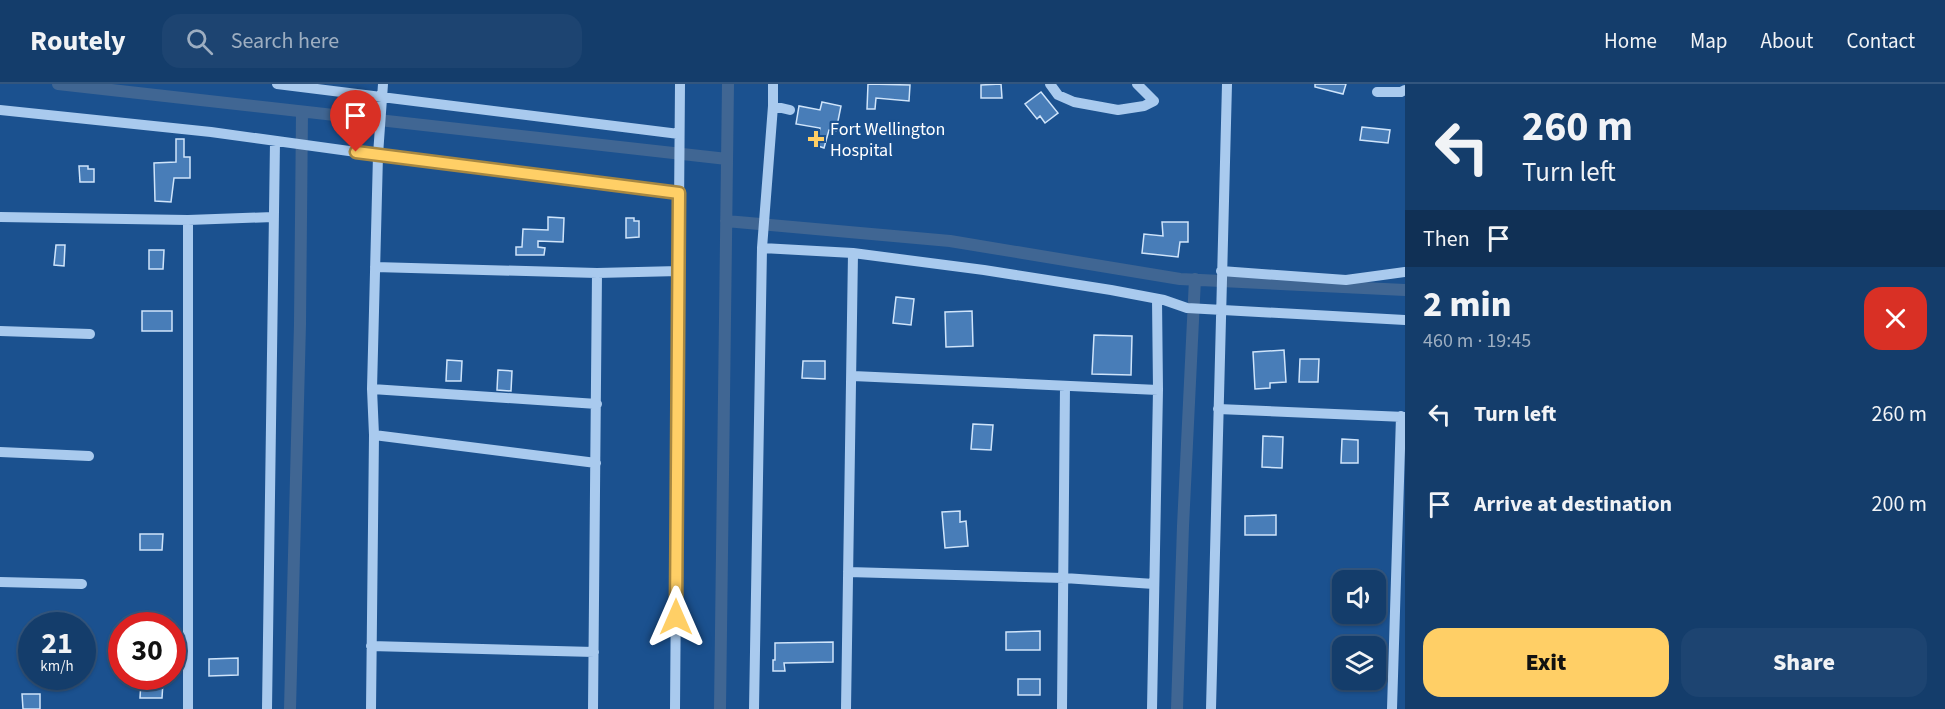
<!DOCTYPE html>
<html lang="en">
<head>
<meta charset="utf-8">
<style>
  body { margin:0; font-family:"Source Sans 3",sans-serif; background:#1d4471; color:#f1f3f6; height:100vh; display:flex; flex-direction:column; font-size:22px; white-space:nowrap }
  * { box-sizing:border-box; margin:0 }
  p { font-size:20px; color:#9daec1 }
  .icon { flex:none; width:33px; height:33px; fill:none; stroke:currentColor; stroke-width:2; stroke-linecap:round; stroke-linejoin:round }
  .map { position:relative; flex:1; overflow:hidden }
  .panel { display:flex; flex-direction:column; background:#143d6b; width:540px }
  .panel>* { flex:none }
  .top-card { background:#143d6b; color:#f1f3f6; overflow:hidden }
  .tools { position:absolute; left:1332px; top:486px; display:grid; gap:12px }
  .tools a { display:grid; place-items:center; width:54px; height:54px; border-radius:12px; background:#143d6b; box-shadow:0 2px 4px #0004,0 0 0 2px #33567e; font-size:30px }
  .speed { position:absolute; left:18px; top:528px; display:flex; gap:12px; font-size:30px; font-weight:700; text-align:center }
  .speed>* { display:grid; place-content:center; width:78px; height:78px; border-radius:50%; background:#143d6b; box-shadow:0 2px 4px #0004,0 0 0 2px #33567e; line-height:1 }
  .speed small { font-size:15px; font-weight:400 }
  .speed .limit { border:9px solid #d22; background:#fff; color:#111 }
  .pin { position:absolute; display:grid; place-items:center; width:51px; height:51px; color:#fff; margin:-62px -26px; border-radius:50% 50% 50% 0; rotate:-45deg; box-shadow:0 0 6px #0007 }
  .pin .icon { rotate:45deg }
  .me { position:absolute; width:66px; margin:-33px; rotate:0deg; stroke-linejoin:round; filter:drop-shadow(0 0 4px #0008) }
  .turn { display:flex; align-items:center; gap:21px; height:126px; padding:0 18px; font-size:27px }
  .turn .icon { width:78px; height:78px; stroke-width:2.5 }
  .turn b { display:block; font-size:42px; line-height:51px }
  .then { display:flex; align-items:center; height:57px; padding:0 18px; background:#0003; gap:12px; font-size:22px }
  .round { display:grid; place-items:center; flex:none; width:63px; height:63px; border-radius:18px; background:#1d4471 }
  .summary { display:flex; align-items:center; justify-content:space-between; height:102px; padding:0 18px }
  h1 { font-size:36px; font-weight:800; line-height:45px }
  .primary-button { display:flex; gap:12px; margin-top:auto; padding:12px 18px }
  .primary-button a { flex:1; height:69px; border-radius:18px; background:#ffcf66; color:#111; font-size:24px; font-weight:800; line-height:69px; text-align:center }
  .primary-button a+a { background:#1d4471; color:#f1f3f6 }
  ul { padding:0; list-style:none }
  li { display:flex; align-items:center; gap:18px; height:90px; padding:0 18px }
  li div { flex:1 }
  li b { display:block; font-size:22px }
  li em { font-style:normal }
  header { display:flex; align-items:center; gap:36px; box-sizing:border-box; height:84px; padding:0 30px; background:#143d6b; border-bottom:2px solid #33567e }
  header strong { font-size:28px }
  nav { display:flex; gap:33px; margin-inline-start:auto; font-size:21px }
  .search { width:420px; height:54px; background:#1d4471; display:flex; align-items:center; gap:15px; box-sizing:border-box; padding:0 21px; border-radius:18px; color:#9daec1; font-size:22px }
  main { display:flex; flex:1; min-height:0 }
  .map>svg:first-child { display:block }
</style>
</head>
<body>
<header>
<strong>Routely</strong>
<div class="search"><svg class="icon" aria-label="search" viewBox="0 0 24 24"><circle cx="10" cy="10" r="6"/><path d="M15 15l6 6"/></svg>Search here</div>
<nav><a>Home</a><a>Map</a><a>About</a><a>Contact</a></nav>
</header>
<main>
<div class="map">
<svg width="1405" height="625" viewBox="0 0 1405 625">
  <rect width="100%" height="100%" fill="#1b518f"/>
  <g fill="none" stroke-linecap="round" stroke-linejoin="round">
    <path stroke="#406693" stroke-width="12" d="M58,0L727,75
      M726,137L950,157L1180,195L1405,206
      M290,625L300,240L302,28
      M720,625L728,0
      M1177,625L1183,442L1195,195"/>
  </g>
  <path fill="#487db8" stroke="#cfe4fa" stroke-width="1.5" d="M868,0L910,1L909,17L876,14L875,25H867Z
    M1001,0L1002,14H981V1Z
    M1315,0H1346L1343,10L1315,3Z
    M1041,8L1058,29L1045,39L1040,32L1037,35L1025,20Z
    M822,18L841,22L836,47L829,46L824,64L815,61L820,44L796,40L799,22L820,26Z
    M1362,43L1390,46L1388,59L1360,56Z
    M176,55H184V73H190V94H174L171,118L155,117L154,79L176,78Z
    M79,82H88V85H94V98H80Z
    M548,133L564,134L563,158L538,157V163L545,164L544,171H516V163H522L523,145L548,146Z
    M626,134H634V137H639V153L626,154Z
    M1162,138H1188V158H1180L1178,173L1142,169L1144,150L1163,152Z
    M56,161H65L64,182L54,181Z
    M149,166H164L163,185H149Z
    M896,213L914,215L911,241L893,239Z
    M142,227H172V247H142Z
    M972,227L973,262L946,263L945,228Z
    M1094,251L1132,252L1131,291L1092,290Z
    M1284,266L1286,298L1270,299V304L1255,305L1253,268Z
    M1300,275H1319L1318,298H1299Z
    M447,276L462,277L461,297H446Z
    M803,277H825V295L802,294Z
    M498,286L512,287L511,307L497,306Z
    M973,340L993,341L991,366L971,365Z
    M1263,352L1283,353L1282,384L1262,383Z
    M1342,355L1358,356V379H1341Z
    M960,427V438L966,437L968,462L945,464L942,428Z
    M1276,431V451H1245V432Z
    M140,450H163L162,466H140Z
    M1040,547V566H1006V548Z
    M833,558V578L784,579L785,587H773V576H775V559Z
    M238,574V591L209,592V575Z
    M1018,595H1040V611H1018Z
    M141,597L163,598L162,614H140Z
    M22,610H40V625H23Z"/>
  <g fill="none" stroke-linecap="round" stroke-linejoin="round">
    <path stroke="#a9caee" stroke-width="10" d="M277,0L679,50
      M1050,0L1058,11L1074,18L1118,26L1144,22L1154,17L1137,0
      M1377,8H1401L1405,6
      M773,22L790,26
      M0,26L211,48L378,71L679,109
      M0,133L188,136L273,133
      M762,164L853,169L984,186L1111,206L1164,216L1187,224L1405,236
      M375,183L597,189
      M1221,187L1346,196L1405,188
      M0,247L90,250
      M853,292L1158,306
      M372,305L597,320
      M1218,325L1405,333
      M374,351L596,379
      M0,368L89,372
      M848,488L1064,494L1154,500
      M0,498L82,500
      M371,562L594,568
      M188,625V136
      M267,625L275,57
      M371,625L374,351L372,305L378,71L383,0
      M593,625L597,189L679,187
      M675,625L680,0
      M754,625L762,164L773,22V0
      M846,625L853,169
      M1062,625L1065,302
      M1152,625L1158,306L1157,215
      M1211,625L1227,0
      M1392,625L1401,332"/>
  </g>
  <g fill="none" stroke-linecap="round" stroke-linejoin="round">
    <defs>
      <path id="route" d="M356,68L679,109L676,533"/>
    </defs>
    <use href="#route" stroke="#a68742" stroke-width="15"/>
    <use href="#route" stroke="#ffcf66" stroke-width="10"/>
  </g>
  <path fill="#ffcf66" stroke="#1b518f" stroke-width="2" d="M813 46h6v6h6v6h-6v6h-6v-6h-6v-6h6z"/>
  <g text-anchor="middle" stroke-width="4.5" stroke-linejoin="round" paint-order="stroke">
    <g font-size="18" fill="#fff" stroke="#1b518f" text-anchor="start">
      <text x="830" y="51">Fort Wellington<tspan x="830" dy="21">Hospital</tspan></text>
    </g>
  </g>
</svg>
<div class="tools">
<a><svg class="icon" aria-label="sound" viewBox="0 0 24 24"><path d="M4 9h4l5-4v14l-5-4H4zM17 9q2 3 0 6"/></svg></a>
<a><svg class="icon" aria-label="layers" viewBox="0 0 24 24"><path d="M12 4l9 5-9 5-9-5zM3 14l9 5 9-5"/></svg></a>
</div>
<div class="speed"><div>21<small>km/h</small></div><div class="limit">30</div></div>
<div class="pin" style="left:356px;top:68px;background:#d93025"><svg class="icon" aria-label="arrive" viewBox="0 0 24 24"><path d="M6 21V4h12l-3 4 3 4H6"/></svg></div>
<svg class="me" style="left:676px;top:533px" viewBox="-20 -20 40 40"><path d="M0-17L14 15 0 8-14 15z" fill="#ffcf66" stroke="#fff" stroke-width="4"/></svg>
</div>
<section class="panel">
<div class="top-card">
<div class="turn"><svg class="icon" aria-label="left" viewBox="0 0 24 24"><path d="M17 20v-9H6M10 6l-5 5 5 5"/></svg><div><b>260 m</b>Turn left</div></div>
<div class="then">Then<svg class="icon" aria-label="arrive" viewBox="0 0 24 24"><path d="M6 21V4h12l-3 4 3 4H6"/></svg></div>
</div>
<div class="summary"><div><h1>2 min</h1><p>460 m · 19:45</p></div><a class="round" style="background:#d93025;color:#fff"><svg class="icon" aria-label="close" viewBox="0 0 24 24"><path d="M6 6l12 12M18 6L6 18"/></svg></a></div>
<ul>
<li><svg class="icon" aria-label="left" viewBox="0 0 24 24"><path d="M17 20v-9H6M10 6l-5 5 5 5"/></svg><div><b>Turn left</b></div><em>260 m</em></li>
<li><svg class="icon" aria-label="arrive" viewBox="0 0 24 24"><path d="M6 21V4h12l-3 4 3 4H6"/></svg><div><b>Arrive at destination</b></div><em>200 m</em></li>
</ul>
<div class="primary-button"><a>Exit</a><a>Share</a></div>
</section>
</main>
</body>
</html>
